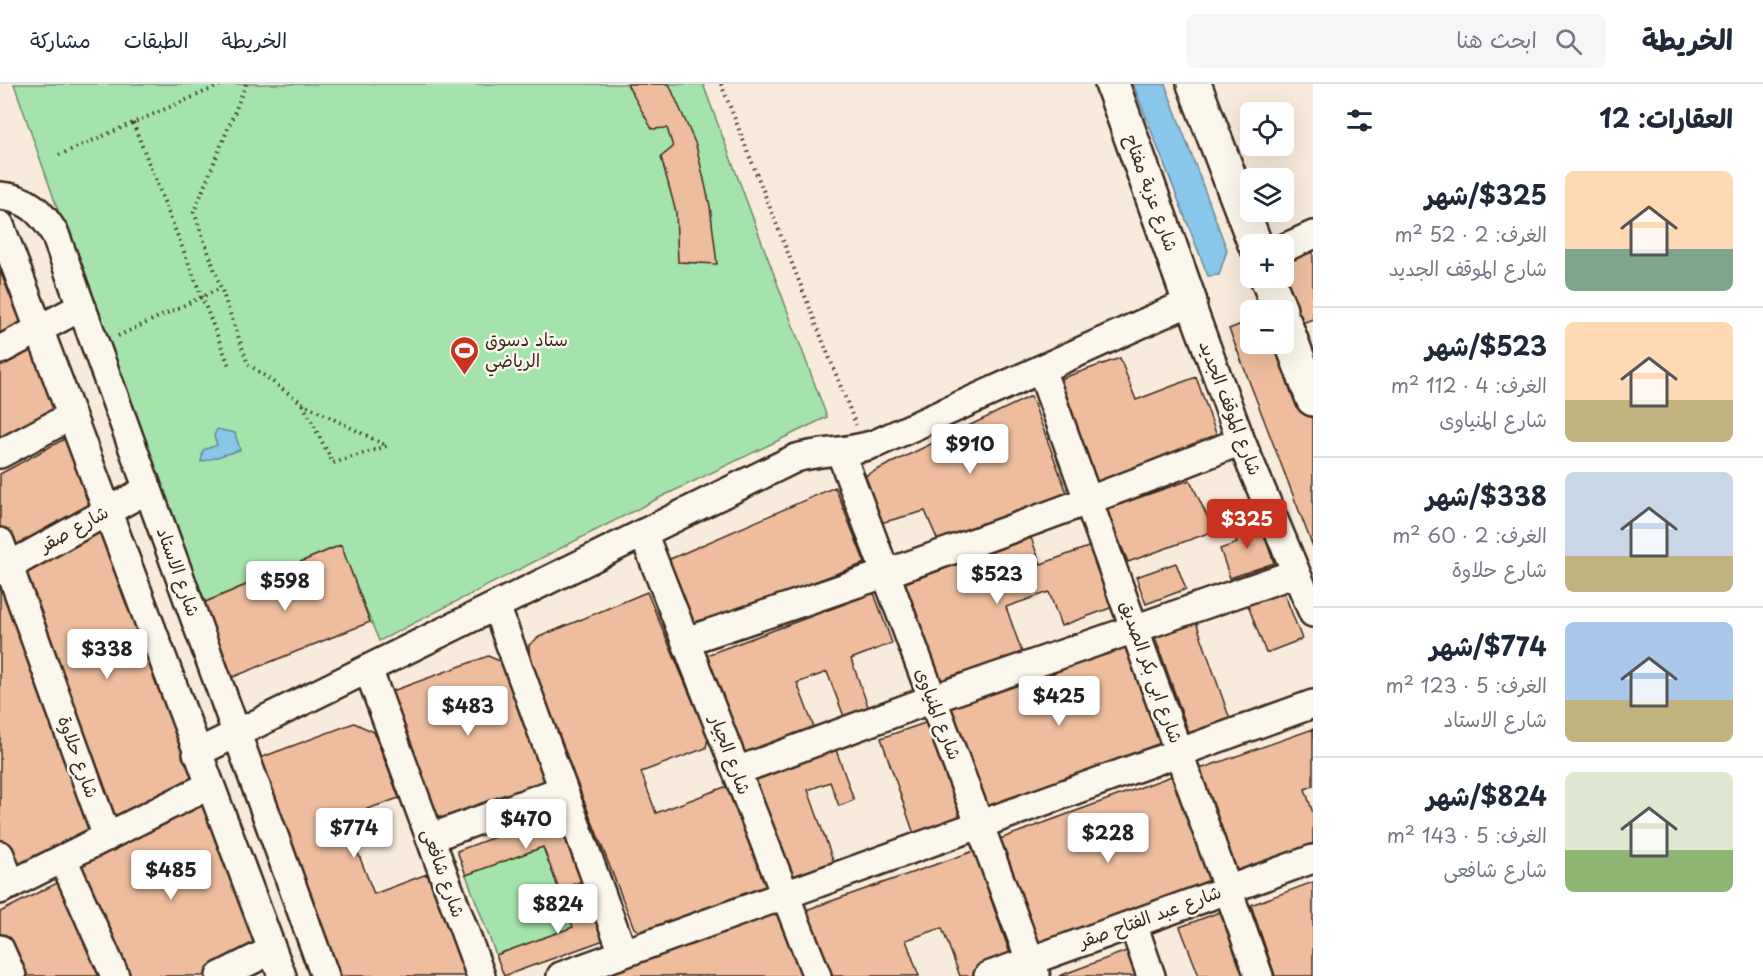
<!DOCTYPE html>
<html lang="ar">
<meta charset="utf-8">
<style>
body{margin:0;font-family:"Playpen Sans","Playpen Sans Arabic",sans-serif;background:#f6f6f7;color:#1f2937;direction:rtl;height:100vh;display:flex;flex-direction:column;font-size:22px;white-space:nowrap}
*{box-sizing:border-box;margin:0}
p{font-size:20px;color:#747a83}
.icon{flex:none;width:33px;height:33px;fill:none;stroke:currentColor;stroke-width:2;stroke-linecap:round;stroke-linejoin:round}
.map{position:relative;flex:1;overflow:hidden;direction:ltr}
.sheet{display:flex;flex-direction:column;background:#fff;width:450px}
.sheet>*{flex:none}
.controls{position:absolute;left:1240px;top:18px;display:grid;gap:12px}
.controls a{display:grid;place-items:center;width:54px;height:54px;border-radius:9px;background:#fff;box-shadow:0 6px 24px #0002;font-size:30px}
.price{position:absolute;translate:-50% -51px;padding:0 14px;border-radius:6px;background:#fff;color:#222;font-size:20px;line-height:39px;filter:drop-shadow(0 2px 3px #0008)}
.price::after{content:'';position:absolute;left:50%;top:36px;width:18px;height:14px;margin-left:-9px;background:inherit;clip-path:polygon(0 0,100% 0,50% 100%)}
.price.selected{background:#c8321e;color:#fff}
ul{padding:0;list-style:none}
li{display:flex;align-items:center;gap:18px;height:150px;padding:0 30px}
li+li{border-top:2px solid #e0e1e3}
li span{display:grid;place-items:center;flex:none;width:168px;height:120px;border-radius:9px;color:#555}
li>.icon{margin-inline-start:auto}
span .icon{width:72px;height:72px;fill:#fffc;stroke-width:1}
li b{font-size:26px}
h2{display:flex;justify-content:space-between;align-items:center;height:72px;padding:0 30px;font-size:26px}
header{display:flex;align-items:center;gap:36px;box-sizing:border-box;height:84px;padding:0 30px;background:#fff;border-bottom:2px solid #e0e1e3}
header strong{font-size:28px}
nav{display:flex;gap:33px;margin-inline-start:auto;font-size:21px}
.search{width:420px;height:54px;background:#f6f6f7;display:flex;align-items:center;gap:15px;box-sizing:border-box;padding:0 21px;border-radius:9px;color:#747a83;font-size:22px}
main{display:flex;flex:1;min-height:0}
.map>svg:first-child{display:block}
.green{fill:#a4e4ac;stroke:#708765;stroke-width:1.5}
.water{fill:#88c7e9;stroke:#698898;stroke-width:1.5}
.building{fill:#edbd9d;stroke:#3b2a1e;stroke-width:1.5}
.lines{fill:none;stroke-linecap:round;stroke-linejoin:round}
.minor-casing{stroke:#3b2a1e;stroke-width:32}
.tertiary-casing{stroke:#3b2a1e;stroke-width:38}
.path{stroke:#3b2a1e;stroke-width:4;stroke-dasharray:1.5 4.5;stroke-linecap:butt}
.minor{stroke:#fbf7ec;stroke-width:27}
.tertiary{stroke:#fbf7ec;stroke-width:33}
.labels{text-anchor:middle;stroke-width:5;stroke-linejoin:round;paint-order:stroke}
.street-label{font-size:18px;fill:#3b2a1e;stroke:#fbf7ec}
.poi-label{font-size:18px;fill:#3b2a1e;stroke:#fbf7ec;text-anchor:start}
</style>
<header>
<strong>الخريطة</strong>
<div class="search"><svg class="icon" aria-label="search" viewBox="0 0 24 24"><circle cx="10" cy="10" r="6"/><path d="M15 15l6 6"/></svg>ابحث هنا</div>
<nav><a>الخريطة</a><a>الطبقات</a><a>مشاركة</a></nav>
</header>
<main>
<section class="sheet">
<h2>العقارات: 12<svg class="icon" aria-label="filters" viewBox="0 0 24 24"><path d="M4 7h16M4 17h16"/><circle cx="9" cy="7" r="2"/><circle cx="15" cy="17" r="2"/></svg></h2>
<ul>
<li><span style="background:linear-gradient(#ffd9b3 65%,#7fa58c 0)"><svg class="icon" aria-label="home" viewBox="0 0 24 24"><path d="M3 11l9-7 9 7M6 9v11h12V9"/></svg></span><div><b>$325/شهر</b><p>الغرف: 2 · 52 m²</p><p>شارع الموقف الجديد</p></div></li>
<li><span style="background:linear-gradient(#ffd9b3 65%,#c2b280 0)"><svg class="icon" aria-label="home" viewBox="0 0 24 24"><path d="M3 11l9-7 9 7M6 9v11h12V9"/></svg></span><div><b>$523/شهر</b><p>الغرف: 4 · 112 m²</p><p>شارع المنياوى</p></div></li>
<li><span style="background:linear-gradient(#c9d6e8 70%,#c2b280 0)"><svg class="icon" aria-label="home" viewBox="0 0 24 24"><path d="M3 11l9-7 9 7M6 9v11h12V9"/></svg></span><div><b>$338/شهر</b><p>الغرف: 2 · 60 m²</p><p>شارع حلاوة</p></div></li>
<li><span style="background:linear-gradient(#a9c7e8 65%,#c2b280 0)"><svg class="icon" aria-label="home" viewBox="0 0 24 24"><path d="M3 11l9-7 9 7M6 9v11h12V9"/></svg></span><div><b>$774/شهر</b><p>الغرف: 5 · 123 m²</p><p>شارع الاستاد</p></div></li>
<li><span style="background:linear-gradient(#dfe7d0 65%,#8fb573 0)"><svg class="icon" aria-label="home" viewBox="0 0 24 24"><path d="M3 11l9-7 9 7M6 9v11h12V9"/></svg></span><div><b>$824/شهر</b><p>الغرف: 5 · 143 m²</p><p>شارع شافعى</p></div></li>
</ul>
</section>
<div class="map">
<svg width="1313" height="892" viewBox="0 0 1313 892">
<rect width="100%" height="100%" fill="#f8ebdc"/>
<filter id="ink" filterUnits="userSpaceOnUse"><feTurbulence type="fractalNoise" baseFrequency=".0167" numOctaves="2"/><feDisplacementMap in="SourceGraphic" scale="12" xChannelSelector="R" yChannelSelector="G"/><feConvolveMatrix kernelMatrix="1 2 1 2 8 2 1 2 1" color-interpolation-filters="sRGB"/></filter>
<g filter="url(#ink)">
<path class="green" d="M14,0H703L827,333L661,413L379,557L340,461L196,522Z
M543,763L573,843L496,871L466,791Z"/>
<path class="water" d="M1133,0H1165L1227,166L1219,191L1208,192Z
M217,345L235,349L240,366L201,378L203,366L217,361L214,352Z"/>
<path class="building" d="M627,0H669L696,61L710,122L717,180L678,178L676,128L661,73L673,63L667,44L652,45Z
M1313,162V235L1294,242L1284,194V173Z
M0,187L25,249L0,261Z
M1251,236V260H1284L1313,335V463L1229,245Z
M33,256L61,335L0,367V275Z
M1120,274L1136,316L1196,293L1218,355L1096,401L1057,296Z
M1031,312L1067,409L938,457L925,427L873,441L856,396Z
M68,353L97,425L12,476L0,446V390Z
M1190,396L1214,447L1128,478L1106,425Z
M835,403L865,479L693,543L668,476Z
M1258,434L1274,479L1230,494L1220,465L1237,459L1231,443Z
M101,445L196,704L111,746L18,489Z
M1031,454L1041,480L1091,462L1113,523L1061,542L1049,508L1006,523L1024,574L940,604L902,500Z
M341,461L370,538L233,593L196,522Z
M1176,479L1186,505L1146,520L1136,493Z
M2,501L98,753L14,795L0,757V502Z
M1283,506L1302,555L1266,569L1247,519Z
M647,508L708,654L706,664L641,688L656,729L730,701L770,808L648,853L634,844L529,577V561L539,553Z
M874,509L892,559L851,575L869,625L845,635L827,588L797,599L815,646L742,673L704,572Z
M1196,538L1232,641L1191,655L1155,553Z
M1129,555L1170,664L989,732L948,622Z
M488,572L502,578L546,685L545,698L445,735L432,729L387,609Z
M928,638L963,740L916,756L881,654Z
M354,639L374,648L399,714L344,733L374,810L427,790L466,892H339L257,675Z
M1313,645V702L1305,705L1313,729V773L1241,799L1200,685Z
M836,666L854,716L839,722L830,698L808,706L835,782L792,798L755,695Z
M1177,690L1219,805L1040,871L997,756Z
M207,719L258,866L206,892H127L78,783Z
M557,730L582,797L559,806L543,763L466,791L457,767Z
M974,767L1013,878L973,892H960L942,844L906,856L919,892H826L803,827Z
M61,797L105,892H17L0,855V828Z
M582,797L604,856L504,892L496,871L573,843L559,806Z
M1313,798V892H1275L1251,821Z
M1225,826L1250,892H1199L1180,843Z
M783,827L807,892H604Z
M1129,866L1138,892H1059Z"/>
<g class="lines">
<defs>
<path id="minor" d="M0,112C27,114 41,127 55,150L325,892
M0,141L282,892
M1284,164L1313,151
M0,266L81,223
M1041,285L1259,892
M840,367L1036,892
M0,370L71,332
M643,449L817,892
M0,458L107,753
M0,487L148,405
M496,522L623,869
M686,557C873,495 1058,431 1241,357
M368,585L481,892
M197,669L796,374C823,366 851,369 877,359L1190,218L1241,357L1313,529
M737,687L932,615L1296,489
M430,754L562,706
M0,771L11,801
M63,775L115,892
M0,806L210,701
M1133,840L1151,892
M0,865L12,892
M220,892L272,866
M561,892L1313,620
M988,892L1313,775"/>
<path id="tertiary" d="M1112,0L1190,218
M1194,0L1255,160
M1267,194L1280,226
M1284,238L1313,315"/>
</defs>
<use href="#minor" class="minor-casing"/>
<use href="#tertiary" class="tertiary-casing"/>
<path class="path" d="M246,0L194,128L248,280L302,319L387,362L333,379L302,319
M721,0L856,341
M133,39L230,284
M59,71L223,0
M118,252L221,204"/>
<use href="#minor" class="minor"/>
<use href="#tertiary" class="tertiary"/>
</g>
</g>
<defs>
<symbol id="stadium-pin" viewBox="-11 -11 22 30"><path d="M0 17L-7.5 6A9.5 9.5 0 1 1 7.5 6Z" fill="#c8321e" stroke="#fbf7ec"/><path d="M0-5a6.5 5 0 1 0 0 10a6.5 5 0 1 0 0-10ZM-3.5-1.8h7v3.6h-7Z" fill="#fff"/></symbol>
</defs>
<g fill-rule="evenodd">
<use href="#stadium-pin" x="448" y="250" width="33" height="45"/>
</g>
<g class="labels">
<g class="street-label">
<text transform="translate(1151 109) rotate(70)" y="6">شارع عزبة مفتاح</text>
<text transform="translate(1230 324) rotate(69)" y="6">شارع الموقف الجديد</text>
<text transform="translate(74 445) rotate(-29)" y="6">شارع صقر</text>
<text transform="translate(178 488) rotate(70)" y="6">شارع الاستاد</text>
<text transform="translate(1151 588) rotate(70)" y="6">شارع ابى بكر الصديق</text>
<text transform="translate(938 630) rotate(69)" y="6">شارع المنياوى</text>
<text transform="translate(730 671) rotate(69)" y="6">شارع الجيار</text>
<text transform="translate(78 673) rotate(70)" y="6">شارع حلاوة</text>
<text transform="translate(443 789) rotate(70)" y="6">شارع شافعى</text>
<text transform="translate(1150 833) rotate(-20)" y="6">شارع عبد الفتاح صقر</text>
</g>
<g class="poi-label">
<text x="485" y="262">ستاد دسوق<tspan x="485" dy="21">الرياضي</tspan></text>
</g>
</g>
</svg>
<div class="controls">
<a><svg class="icon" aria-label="locate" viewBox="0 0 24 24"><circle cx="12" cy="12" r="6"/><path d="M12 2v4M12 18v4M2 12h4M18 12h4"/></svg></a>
<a><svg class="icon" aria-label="layers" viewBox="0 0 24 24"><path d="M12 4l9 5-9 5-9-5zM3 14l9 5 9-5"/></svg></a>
<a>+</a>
<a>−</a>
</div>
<b class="price" style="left:970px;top:391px">$910</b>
<b class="price selected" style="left:1247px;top:466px">$325</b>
<b class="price" style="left:997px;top:521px">$523</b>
<b class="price" style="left:285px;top:528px">$598</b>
<b class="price" style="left:107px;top:596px">$338</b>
<b class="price" style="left:1059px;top:643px">$425</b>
<b class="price" style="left:468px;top:653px">$483</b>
<b class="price" style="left:526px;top:766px">$470</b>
<b class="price" style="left:354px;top:775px">$774</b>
<b class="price" style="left:1108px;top:780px">$228</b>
<b class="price" style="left:171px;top:817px">$485</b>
<b class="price" style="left:558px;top:851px">$824</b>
</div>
</main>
